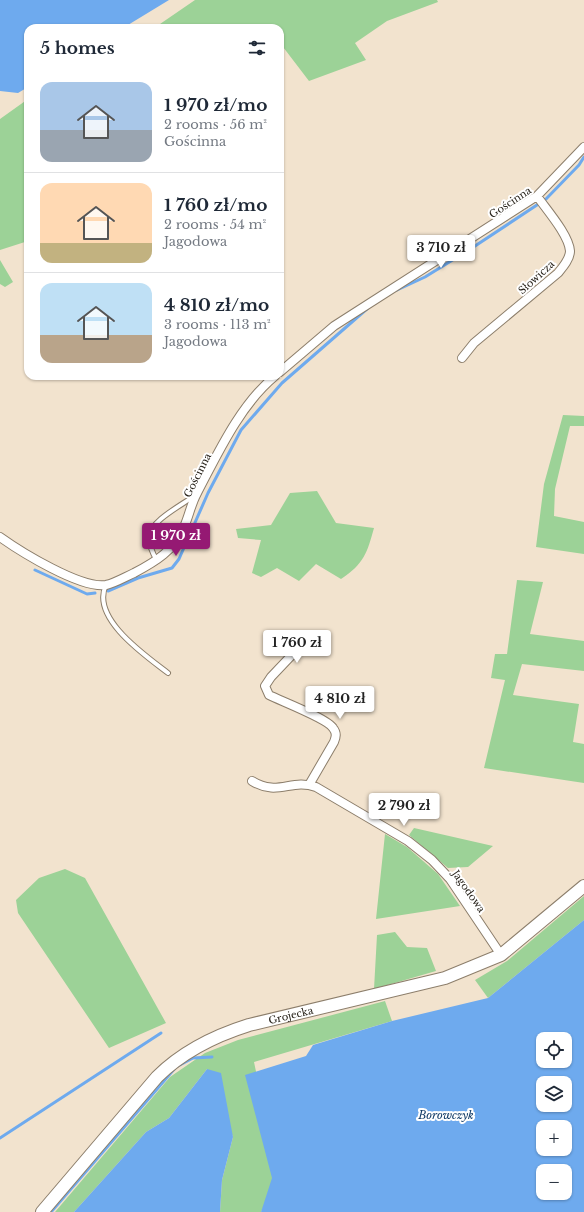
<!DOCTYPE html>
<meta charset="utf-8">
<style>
body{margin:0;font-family:"Libre Baskerville",serif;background:#f2f2f3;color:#1f2937;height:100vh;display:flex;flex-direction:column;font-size:15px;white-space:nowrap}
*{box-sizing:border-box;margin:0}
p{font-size:13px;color:#747a83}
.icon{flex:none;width:22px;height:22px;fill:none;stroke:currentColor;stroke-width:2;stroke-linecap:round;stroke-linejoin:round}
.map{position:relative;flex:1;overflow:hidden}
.details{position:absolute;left:24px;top:24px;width:260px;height:356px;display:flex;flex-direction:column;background:#fff;border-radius:12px;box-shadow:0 1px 3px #0004}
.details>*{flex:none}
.fabs{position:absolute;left:536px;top:1032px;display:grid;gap:8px}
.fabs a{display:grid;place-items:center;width:36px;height:36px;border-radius:8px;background:#fff;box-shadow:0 1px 3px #0004;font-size:20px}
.price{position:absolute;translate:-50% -34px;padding:0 9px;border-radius:4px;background:#fff;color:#222;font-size:13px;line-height:26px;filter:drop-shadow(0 1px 2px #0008)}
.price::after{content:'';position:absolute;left:50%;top:24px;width:12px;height:9px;margin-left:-6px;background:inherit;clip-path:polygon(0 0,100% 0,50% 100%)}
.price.current{background:#951973;color:#fff}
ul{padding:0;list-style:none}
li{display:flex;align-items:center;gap:12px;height:100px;padding:0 16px}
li+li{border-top:1px solid #e0e1e3}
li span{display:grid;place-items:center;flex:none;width:112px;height:80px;border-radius:12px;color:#555}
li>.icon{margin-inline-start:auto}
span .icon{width:48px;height:48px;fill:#fffc;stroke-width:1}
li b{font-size:17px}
h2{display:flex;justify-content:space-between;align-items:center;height:48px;padding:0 16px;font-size:17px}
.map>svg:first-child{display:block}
.green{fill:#9cd297}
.water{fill:#6eaaee;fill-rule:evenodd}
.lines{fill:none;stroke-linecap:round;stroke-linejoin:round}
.stream{stroke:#6eaaee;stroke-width:3}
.lane-casing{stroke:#8c7e6b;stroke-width:6}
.street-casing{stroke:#8c7e6b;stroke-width:10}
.secondary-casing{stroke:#8c7e6b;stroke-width:14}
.lane{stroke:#fff;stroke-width:4}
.street{stroke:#fff;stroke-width:8}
.secondary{stroke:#fff;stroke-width:12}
.labels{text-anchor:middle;stroke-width:4;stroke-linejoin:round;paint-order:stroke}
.street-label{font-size:10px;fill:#27221a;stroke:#fff}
.water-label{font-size:11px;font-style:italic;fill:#113b67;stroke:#fff}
</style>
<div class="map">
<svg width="584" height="1212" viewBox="0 0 584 1212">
<rect width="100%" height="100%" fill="#f2e3ce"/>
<path class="green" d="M195,0H437L438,2L387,21L355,43L366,60L309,81L280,43V28H164L160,24Z
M28,99V241L0,250V119Z
M0,260L13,282L5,287L0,284Z
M563,415L584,416V426H570L555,489L554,516L584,522V554L536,547L544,484Z
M317,491L336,523L374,528C367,553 364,564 341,579L316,564L299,581L277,568L261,577L252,573L261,540L238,538L236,529L271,525L290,493Z
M517,580L543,582L530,634L584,641V671L522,664L513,695L579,704L573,742L584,744V783L484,768L505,680L491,678L495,654H507Z
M414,828L493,846L468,867L448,868L409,835Z
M385,834L407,847L438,874L460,906L376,919Z
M65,869L85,878L166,1023L109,1048L18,913L16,900L39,878Z
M584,896V920L488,998L475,980L507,961Z
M395,932L407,947L427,948L436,971L374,989L377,935Z
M385,1001L392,1021L254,1062L278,1177L261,1212H220L222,1180L233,1137L207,1069L169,1118L146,1132L74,1212H55L170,1077L205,1053L238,1040Z"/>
<path class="water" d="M0,0H169L123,28H28V87L18,93L0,91Z
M584,920V1212H261L272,1178L245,1075L306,1056L313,1045L392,1021L488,998ZM543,1039H565V1061H543ZM543,1083H565V1105H543ZM543,1127H565V1149H543ZM543,1171H565V1193H543Z
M207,1069L221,1073L233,1137L222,1180L220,1212H74L146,1132L169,1118Z"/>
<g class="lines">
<path class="stream" d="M397,290L425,277L472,248L546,199L579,165L584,157
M35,570L87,594L95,593
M108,591L138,578L172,568L179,559L208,493L241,430L282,383L368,308
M0,1138L161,1033
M51,1212L176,1067L193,1058L212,1057"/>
<defs>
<path id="lane" d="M157,561C153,554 149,545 149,537C150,521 182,505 194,496
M106,585C90,618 146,656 168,673"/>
<path id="street" d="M462,358L474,343L558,273C563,267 570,259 570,251C569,235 546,209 537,196
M280,372L334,326L537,196L584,147
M0,537C21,552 81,589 106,585C115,583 125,577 134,573C155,562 175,550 184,527C189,516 191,504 197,493C218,453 240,405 275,376
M308,638L271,677L265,686L269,695C281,701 328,719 333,728C337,733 336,737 334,742L309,785
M252,781C278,797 291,778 316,787L408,841L432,860L450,879L501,955"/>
<g id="secondary">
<path id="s1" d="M42,1212L157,1077C183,1051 214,1036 249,1025L445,978L501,955L584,886"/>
</g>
</defs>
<use href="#lane" class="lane-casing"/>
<use href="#street" class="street-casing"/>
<use href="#secondary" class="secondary-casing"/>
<use href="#lane" class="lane"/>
<use href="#street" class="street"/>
<use href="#secondary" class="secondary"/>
</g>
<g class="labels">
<g class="street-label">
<text transform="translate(510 202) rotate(-33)" y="4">Gościnna</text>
<text transform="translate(536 277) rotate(-42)" y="4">Słowicza</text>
<text transform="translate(197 475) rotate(-63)" y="4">Gościnna</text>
<text transform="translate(469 891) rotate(55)" y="4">Jagodowa</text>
<text dy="4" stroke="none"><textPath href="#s1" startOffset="327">Grojecka</textPath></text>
</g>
<g class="water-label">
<text x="446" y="1119">Borowczyk</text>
</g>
</g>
</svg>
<div class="fabs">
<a><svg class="icon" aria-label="locate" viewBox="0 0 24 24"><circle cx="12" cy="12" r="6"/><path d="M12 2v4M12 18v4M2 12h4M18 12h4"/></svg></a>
<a><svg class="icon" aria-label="layers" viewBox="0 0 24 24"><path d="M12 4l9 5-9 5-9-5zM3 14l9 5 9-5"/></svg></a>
<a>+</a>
<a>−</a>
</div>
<b class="price" style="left:441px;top:269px">3 710 zł</b>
<b class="price current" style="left:176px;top:557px">1 970 zł</b>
<b class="price" style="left:297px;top:664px">1 760 zł</b>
<b class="price" style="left:340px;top:720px">4 810 zł</b>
<b class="price" style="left:404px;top:827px">2 790 zł</b>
<section class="details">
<h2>5 homes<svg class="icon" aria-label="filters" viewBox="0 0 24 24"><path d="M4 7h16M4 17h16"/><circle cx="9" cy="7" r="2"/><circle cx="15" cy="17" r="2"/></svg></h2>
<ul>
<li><span style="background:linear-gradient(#a9c7e8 60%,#9aa5b1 0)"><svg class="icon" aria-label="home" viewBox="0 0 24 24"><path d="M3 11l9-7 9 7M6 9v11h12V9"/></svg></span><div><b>1 970 zł/mo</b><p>2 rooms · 56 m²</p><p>Gościnna</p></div></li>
<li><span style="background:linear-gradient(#ffd9b3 75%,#c2b280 0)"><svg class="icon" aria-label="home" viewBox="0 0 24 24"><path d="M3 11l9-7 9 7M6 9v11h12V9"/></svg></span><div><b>1 760 zł/mo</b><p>2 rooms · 54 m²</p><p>Jagodowa</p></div></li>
<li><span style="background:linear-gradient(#bfe0f5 65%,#b9a48a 0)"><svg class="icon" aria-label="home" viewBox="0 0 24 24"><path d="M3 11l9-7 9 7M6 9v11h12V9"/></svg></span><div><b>4 810 zł/mo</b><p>3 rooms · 113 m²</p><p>Jagodowa</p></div></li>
</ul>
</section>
</div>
